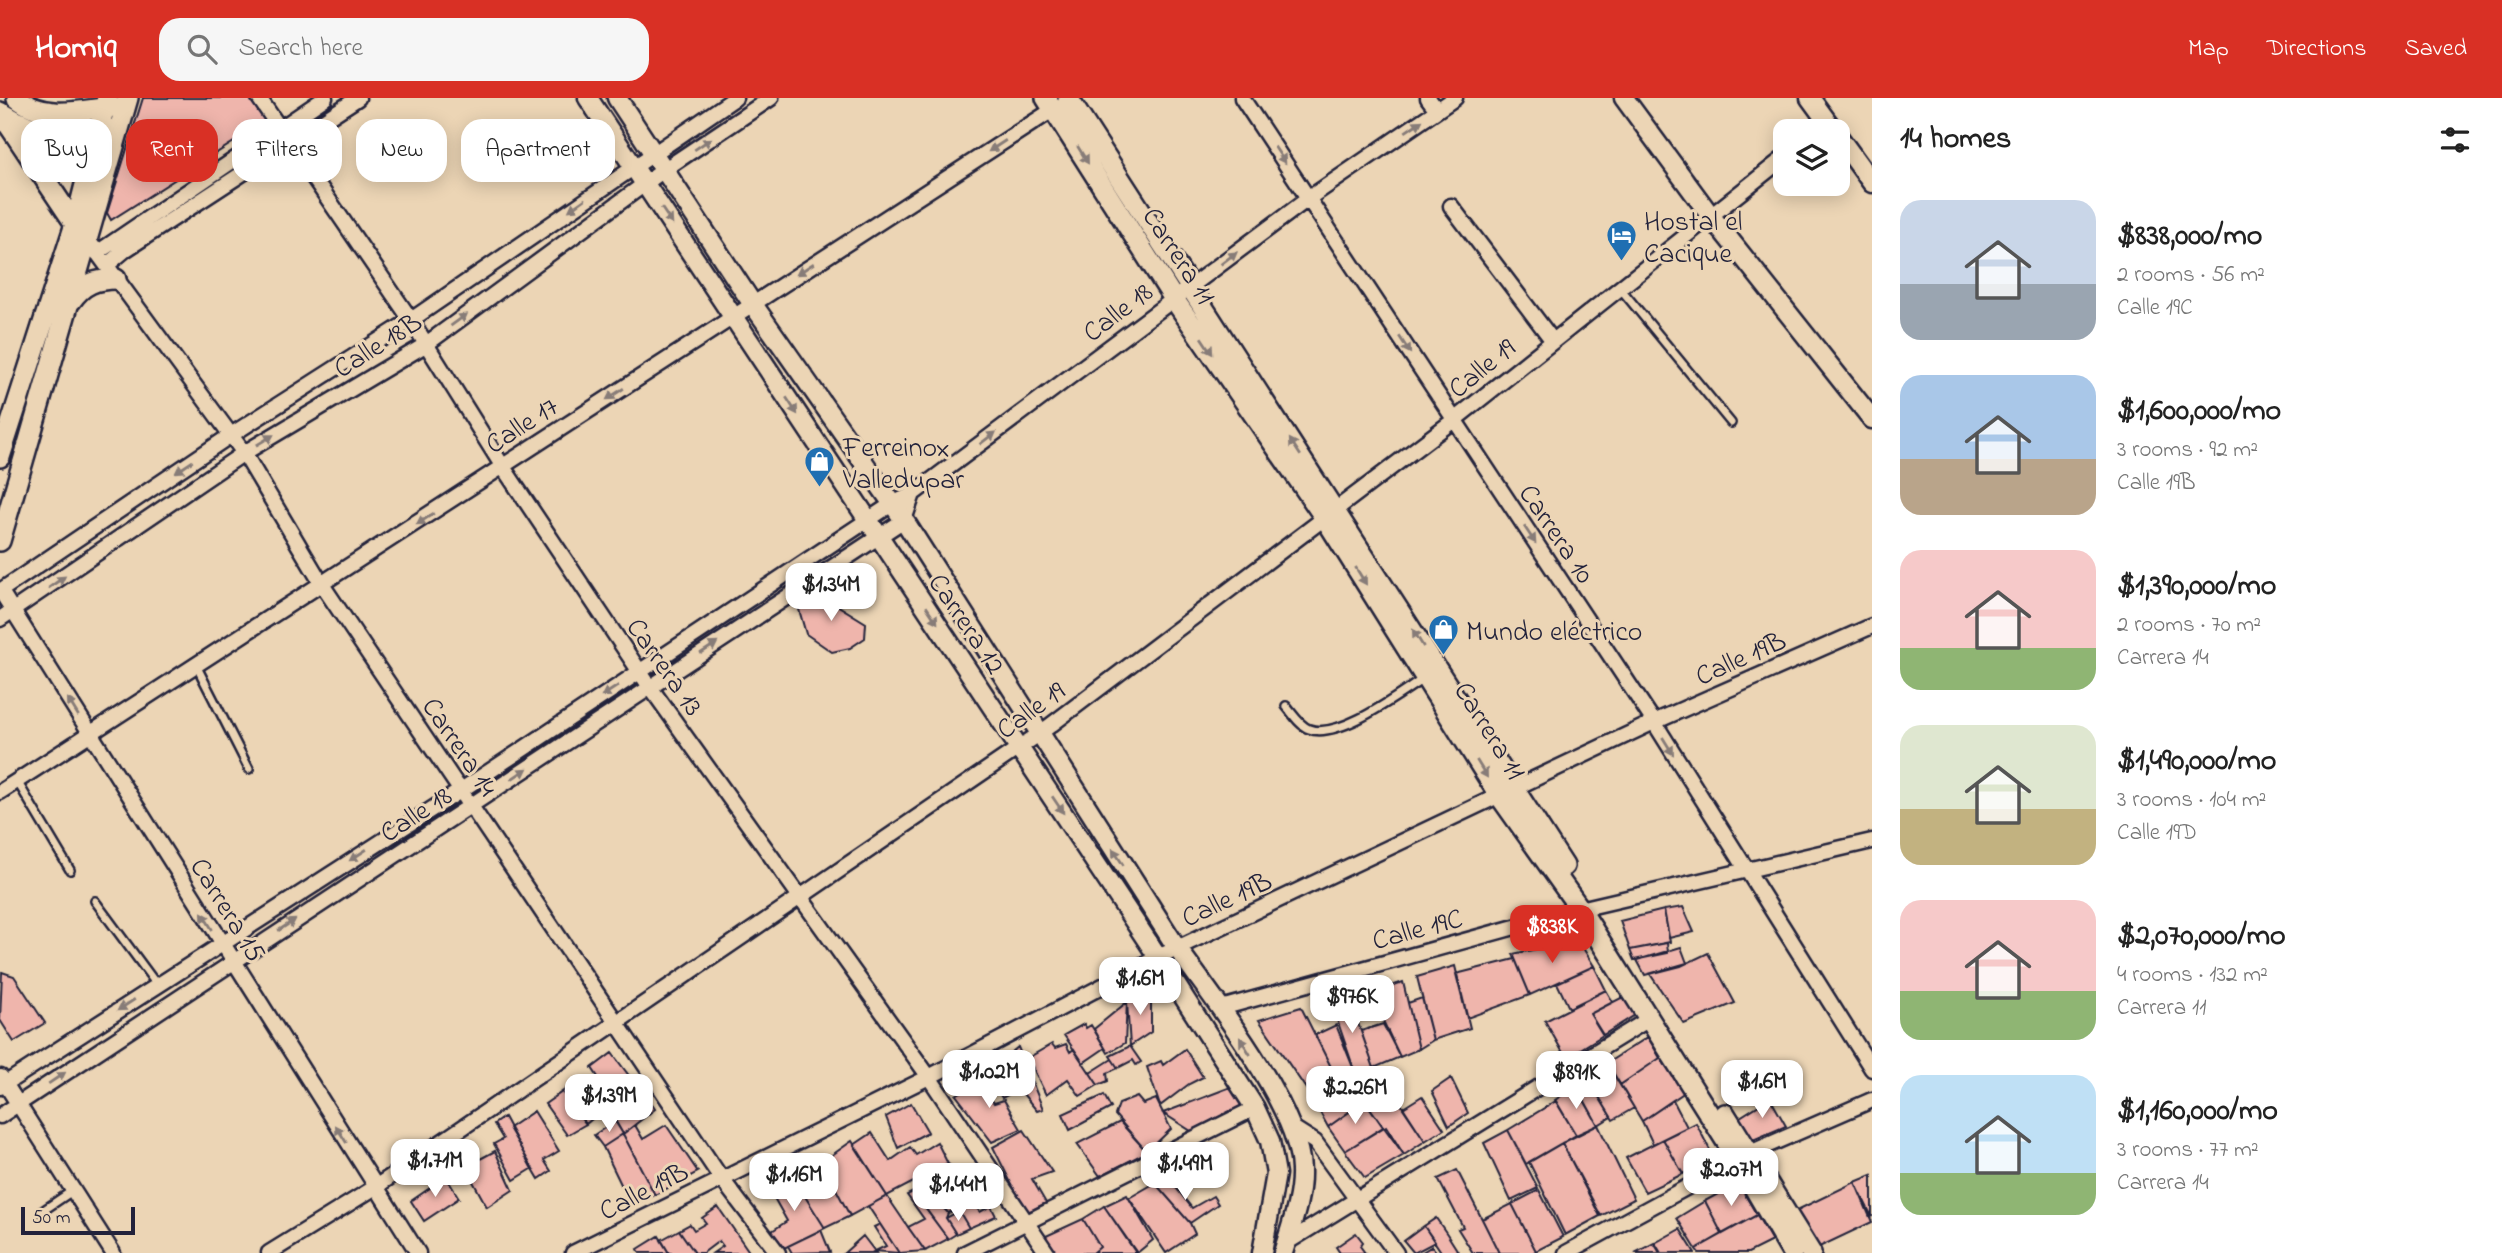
<!DOCTYPE html>
<meta charset="utf-8">
<style>
body{margin:0;font-family:"Indie Flower",sans-serif;background:#f6f6f6;color:#222;height:100vh;display:flex;flex-direction:column;font-size:26px;white-space:nowrap}
*{box-sizing:border-box;margin:0}
p{font-size:23px;color:#767676}
.icon{flex:none;width:38px;height:38px;fill:none;stroke:currentColor;stroke-width:2;stroke-linecap:round;stroke-linejoin:round}
.map{position:relative;flex:1;overflow:hidden}
.drawer{display:flex;flex-direction:column;background:#fff;width:630px}
.drawer>*{flex:none}
.banner{position:absolute;left:21px;top:21px;width:665px;height:63px;display:flex;gap:14px}
.fabs{position:absolute;left:1773px;top:21px;display:grid;gap:14px}
.fabs a{display:grid;place-items:center;width:77px;height:77px;border-radius:14px;background:#fff;box-shadow:0 4px 18px #0003;font-size:35px}
.scale{position:absolute;left:21px;bottom:18px;width:114px;box-sizing:border-box;padding-left:7px;border:4px solid #22223b;border-top:0;font-size:19px;line-height:24px;white-space:nowrap;color:#22223b;-webkit-text-stroke:5px #ecd5b5;paint-order:stroke}
.price{position:absolute;translate:-50% -60px;padding:0 16px;border-radius:14px;background:#fff;color:#222;font-size:23px;line-height:46px;filter:drop-shadow(0 2px 4px #0008)}
.price::after{content:'';position:absolute;left:50%;top:42px;width:21px;height:16px;margin-left:-10px;background:inherit;clip-path:polygon(0 0,100% 0,50% 100%)}
.price.on{background:#d93025;color:#fff}
ul{padding:0;list-style:none}
li{display:flex;align-items:center;gap:21px;height:175px;padding:0 28px}
li span{display:grid;place-items:center;flex:none;width:196px;height:140px;border-radius:21px;color:#555}
li>.icon{margin-inline-start:auto}
span .icon{width:84px;height:84px;fill:#fffc;stroke-width:1}
li b{font-size:30px}
h2{display:flex;justify-content:space-between;align-items:center;height:84px;padding:0 28px;font-size:30px}
.tag{padding:0 24px;border-radius:21px;background:#fff;box-shadow:0 4px 18px #0003;font-size:24px;line-height:63px}
.tag.on{background:#d93025;color:#fff}
header{display:flex;align-items:center;gap:42px;box-sizing:border-box;height:98px;padding:0 35px;background:#d93025;color:#fff}
header strong{font-size:33px}
nav{display:flex;gap:38px;margin-inline-start:auto;font-size:24px}
.search{width:490px;height:63px;background:#f6f6f6;display:flex;align-items:center;gap:18px;box-sizing:border-box;padding:0 24px;border-radius:21px;color:#767676;font-size:26px}
main{display:flex;flex:1;min-height:0}
.map>svg:first-child{display:block}
.building{fill:#efb5ac;stroke:#22223b;stroke-width:2}
.lines{fill:none;stroke-linecap:round;stroke-linejoin:round}
.service-casing{stroke:#22223b;stroke-width:12}
.minor-casing{stroke:#22223b;stroke-width:19}
.tertiary-casing{stroke:#22223b;stroke-width:23}
.secondary-casing{stroke:#22223b;stroke-width:24}
.service{stroke:#ecd5b5;stroke-width:7}
.minor{stroke:#ecd5b5;stroke-width:14}
.tertiary{stroke:#ecd5b5;stroke-width:18}
.secondary{stroke:#ecd5b5;stroke-width:19}
.oneway{fill:#877c78}
.labels{text-anchor:middle;stroke-width:6;stroke-linejoin:round;paint-order:stroke}
.poi-label{font-size:28px;fill:#22223b;stroke:#ecd5b5;text-anchor:start}
.street-label{font-size:28px;fill:#22223b;stroke:#ecd5b5}
</style>
<header>
<strong>Homiq</strong>
<div class="search"><svg class="icon" aria-label="search" viewBox="0 0 24 24"><circle cx="10" cy="10" r="6"/><path d="M15 15l6 6"/></svg>Search here</div>
<nav><a>Map</a><a>Directions</a><a>Saved</a></nav>
</header>
<main>
<div class="map">
<svg width="1872" height="1155" viewBox="0 0 1872 1155">
<rect width="100%" height="100%" fill="#ecd5b5"/>
<filter id="ink" filterUnits="userSpaceOnUse"><feTurbulence type="fractalNoise" baseFrequency=".0143" numOctaves="2"/><feDisplacementMap in="SourceGraphic" scale="14" xChannelSelector="R" yChannelSelector="G"/><feConvolveMatrix kernelMatrix="1 2 1 2 8 2 1 2 1" color-interpolation-filters="sRGB"/></filter>
<g filter="url(#ink)">
<path class="building" d="M143,0H255L267,23L111,122L107,115Z
M824,492L831,495L837,507L866,525L865,540L850,550L832,554L806,536L798,508Z
M1683,809L1694,834L1669,840L1664,812Z
M1664,812L1670,844L1630,852L1620,823Z
M1578,842L1594,868L1530,897L1513,856Z
M1667,845L1668,855L1634,862L1630,852Z
M1681,849L1687,865L1645,877L1637,862Z
M1708,855L1735,905L1684,926L1650,876L1681,868Z
M1515,861L1530,897L1467,920L1456,876Z
M1455,868L1470,930L1433,942L1417,879Z
M1594,868L1606,892L1569,910L1557,885Z
M2,874L14,878L45,925L14,944L0,922Z
M1403,884L1419,951L1400,959L1370,895Z
M1151,892V934L1130,948L1127,904Z
M1606,892L1613,904L1590,916L1603,937L1566,960L1545,923Z
M1348,897L1374,970L1356,977L1330,901Z
M1623,899L1635,917L1603,937L1590,916Z
M1422,900L1433,942L1419,951L1408,905Z
M1127,904L1125,945L1108,955L1094,931Z
M1301,909L1339,985L1311,998L1259,922Z
M1084,926L1086,930L1091,927L1105,950L1083,965L1064,937Z
M1383,926L1400,959L1374,970L1361,933Z
M1336,927L1356,977L1339,985L1315,937Z
M1648,939L1660,960L1620,987L1607,965Z
M1052,946L1055,950L1066,946L1070,954L1074,951L1098,987L1080,998L1068,981L1046,997L1028,960Z
M1130,948L1141,964L1136,967L1133,962L1118,970L1110,958Z
M1018,949L1043,1011L1037,1013L1019,991L1002,1000L987,975Z
M1185,951L1203,979L1189,986L1160,1008L1147,969L1161,963L1163,967Z
M612,955L630,979L608,994L592,970Z
M1660,960L1685,994L1642,1023L1620,987Z
M1112,961L1118,970L1107,975L1108,983L1098,987L1090,975Z
M1608,966L1634,1010L1613,1022L1587,979Z
M1376,971L1388,986L1328,1029L1311,998Z
M630,979L639,996L619,1012L608,994Z
M985,979L998,993L989,998L994,1005L1004,1002L1021,1031L992,1044L956,997Z
M1587,979L1611,1019L1598,1027L1576,987Z
M1451,980L1468,1015L1449,1028L1432,993Z
M576,984L598,1016L586,1026L562,994Z
M1388,986L1425,1043L1404,1057L1365,1003Z
M1236,987L1245,1006L1191,1033L1163,1015Z
M1576,988L1598,1027L1576,1037L1555,1002Z
M643,993L655,1011L623,1036L612,1017Z
M562,994L586,1026L567,1037L545,1006Z
M1104,997L1111,1010L1070,1032L1063,1016Z
M1422,998L1444,1031L1425,1043L1403,1010Z
M1137,999L1143,1006L1156,1001L1171,1031L1147,1054L1115,1017L1119,1006Z
M1770,1000L1786,1028L1753,1042L1737,1021Z
M1673,1002L1687,1029L1653,1046L1642,1023Z
M1365,1003L1383,1029L1345,1053L1328,1029Z
M1556,1003L1576,1037L1526,1066L1508,1032Z
M911,1005L928,1034L898,1050L886,1019Z
M534,1013L559,1053L544,1062L551,1073L539,1081L509,1030Z
M504,1019L532,1071L514,1082L494,1046L503,1041L494,1026Z
M615,1023L623,1036L603,1049L594,1037Z
M1120,1024L1147,1054L1100,1078L1077,1046Z
M1696,1025L1714,1060L1683,1076L1663,1041Z
M635,1027L643,1041L666,1027L698,1074L655,1097L623,1036Z
M1598,1027L1634,1101L1601,1118L1562,1045Z
M1386,1028L1404,1057L1365,1080L1345,1053Z
M1024,1032L1052,1074L1032,1081L1046,1105L1026,1115L993,1049Z
M1508,1032L1538,1090L1511,1103L1484,1045Z
M872,1035L890,1063L910,1049L916,1057L937,1044L948,1066L887,1098L854,1047Z
M623,1036L655,1097L631,1107L603,1049Z
M1663,1041L1683,1076L1645,1094L1626,1060Z
M852,1043L887,1098L850,1118L822,1064Z
M1562,1045L1600,1118L1565,1137L1529,1064Z
M495,1053L513,1092L487,1109L465,1069Z
M822,1064L850,1118L825,1130L794,1081Z
M948,1066L960,1075L936,1089L927,1077Z
M1457,1072L1482,1121L1499,1155H1473L1458,1131L1463,1129L1438,1081Z
M790,1075L825,1130L784,1150L772,1133L787,1123L769,1091Z
M960,1075L962,1080L949,1089L952,1094L944,1098L936,1089Z
M1872,1077V1119L1855,1084Z
M446,1079L459,1100L424,1123L411,1103Z
M1169,1081L1192,1110L1213,1098L1218,1106L1190,1125L1155,1085Z
M1855,1084L1872,1124L1815,1151L1791,1115Z
M1155,1085L1190,1125L1195,1136L1166,1155L1129,1100Z
M1738,1085L1757,1117L1722,1136L1705,1103Z
M965,1088L972,1098L957,1105L952,1101L949,1104L953,1113L948,1115L937,1103Z
M930,1092L948,1115L946,1120L956,1136L948,1141L918,1100Z
M1539,1092L1563,1139L1536,1153L1512,1106Z
M913,1094L948,1141L925,1153L908,1129L924,1121L907,1097Z
M1127,1097L1153,1142L1137,1155L1104,1108Z
M887,1098L908,1129L925,1153L899,1155L868,1108Z
M971,1103L980,1114L991,1108L996,1118L969,1130L959,1113Z
M1705,1103L1722,1136L1696,1151L1677,1120Z
M1512,1106L1536,1153L1533,1155H1499L1482,1121Z
M1104,1108L1136,1155H1093L1100,1149L1083,1121Z
M718,1109L750,1155H713L723,1148L719,1143L703,1155H695L679,1132L690,1126L694,1132L706,1125L702,1120Z
M959,1113L969,1130L956,1136L946,1120Z
M1757,1117L1772,1143L1748,1155H1699L1696,1151Z
M1436,1120L1447,1136L1459,1155H1442L1424,1128Z
M1083,1121L1100,1149L1093,1155H1054L1044,1139Z
M880,1126L899,1155L875,1153L886,1148L874,1129Z
M1424,1128L1435,1144L1414,1155L1404,1143Z
M1680,1131L1695,1155H1661L1655,1145Z
M679,1132L695,1155H669L661,1142Z
M821,1132L830,1154L792,1155L788,1148Z
M1356,1135L1363,1144L1360,1148L1365,1155H1340L1336,1149Z
M659,1138L669,1155H640L638,1151Z
M863,1138L876,1155H844Z
M1654,1145L1660,1155H1635Z
M1432,1148L1437,1155H1421Z"/>
<g class="lines">
<defs>
<path id="service" d="M1620,190L1731,325
M197,569L249,671
M1286,608C1293,616 1300,628 1309,631C1339,642 1398,597 1423,581
M17,683L70,772
M95,803L157,887
M41,1114L72,1093"/>
<path id="minor" d="M259,0L411,222L503,369L650,589L929,979L1047,1155
M1242,0L1654,624L1872,971
M1428,0L1437,12
M1451,108L1553,243
M88,142L244,355L323,488L721,1080L778,1155
M97,155L325,0
M107,167L125,152L358,0
M0,492L418,1155
M0,493L231,337L411,222L735,0
M0,521L244,355L425,247L665,71L771,0
M0,694L1054,11
M1221,910L1580,811L1872,743
M1,979L113,1155
M0,989L460,693L892,406L913,396L1309,100L1455,0
M0,1018L904,422L913,396
M1293,1030L1315,1044L1396,1155
M1286,1145L1649,921
M269,1155L374,1090L1039,636L1454,322L1785,59
M573,1155L929,979L1158,859L1654,624L1872,528
M965,1155L1255,1010
M1566,1155L1750,1055L1872,1002"/>
<path id="tertiary" d="M588,0L1158,859L1255,1010L1270,1043L1276,1076L1262,1155
M617,0L752,205L904,422L1177,850C1214,901 1300,1011 1301,1072C1302,1100 1291,1128 1283,1155
M1624,0L1710,117L1872,321
M1810,0L1834,33
M1838,38L1872,85"/>
<path id="secondary" d="M17,0C45,23 80,12 113,9
M1046,0L1174,201L1325,420L1499,697L1580,811L1738,1062L1792,1155
M1068,0L1564,768
M0,14L75,126
M4,16C38,38 70,38 109,31
M71,203C83,186 96,181 116,181
M0,359L75,126L107,0
M0,443L128,0
M1725,1016L1811,1155"/>
</defs>
<use href="#service" class="service-casing"/>
<use href="#minor" class="minor-casing"/>
<use href="#tertiary" class="tertiary-casing"/>
<use href="#secondary" class="secondary-casing"/>
<use href="#service" class="service"/>
<use href="#minor" class="minor"/>
<use href="#tertiary" class="tertiary"/>
<use href="#secondary" class="secondary"/>
</g>
<defs><path id="oneway-solid" d="M-6-.8H1V-3.2L6.5 0L1 3.2V.8H-6Z" transform="scale(1.75)"/></defs>
<g class="oneway">
<use href="#oneway-solid" transform="translate(1414 28) rotate(-34)"/>
<use href="#oneway-solid" transform="translate(703 46) rotate(-34)"/>
<use href="#oneway-solid" transform="translate(997 48) rotate(147)"/>
<use href="#oneway-solid" transform="translate(1083 57) rotate(58)"/>
<use href="#oneway-solid" transform="translate(1280 57) rotate(56)"/>
<use href="#oneway-solid" transform="translate(577 107) rotate(145)"/>
<use href="#oneway-solid" transform="translate(667 118) rotate(56)"/>
<use href="#oneway-solid" transform="translate(1229 160) rotate(-37)"/>
<use href="#oneway-solid" transform="translate(805 171) rotate(147)"/>
<use href="#oneway-solid" transform="translate(459 222) rotate(-36)"/>
<use href="#oneway-solid" transform="translate(1405 247) rotate(57)"/>
<use href="#oneway-solid" transform="translate(1207 248) rotate(56)"/>
<use href="#oneway-solid" transform="translate(615 296) rotate(147)"/>
<use href="#oneway-solid" transform="translate(792 308) rotate(57)"/>
<use href="#oneway-solid" transform="translate(988 340) rotate(-37)"/>
<use href="#oneway-solid" transform="translate(265 342) rotate(-31)"/>
<use href="#oneway-solid" transform="translate(1295 349) rotate(-123)"/>
<use href="#oneway-solid" transform="translate(184 369) rotate(146)"/>
<use href="#oneway-solid" transform="translate(425 421) rotate(147)"/>
<use href="#oneway-solid" transform="translate(1530 437) rotate(56)"/>
<use href="#oneway-solid" transform="translate(1361 478) rotate(58)"/>
<use href="#oneway-solid" transform="translate(57 484) rotate(-35)"/>
<use href="#oneway-solid" transform="translate(932 517) rotate(56)"/>
<use href="#oneway-solid" transform="translate(1418 540) rotate(-122)"/>
<use href="#oneway-solid" transform="translate(709 550) rotate(-33)"/>
<use href="#oneway-solid" transform="translate(610 593) rotate(147)"/>
<use href="#oneway-solid" transform="translate(73 609) rotate(-122)"/>
<use href="#oneway-solid" transform="translate(1668 648) rotate(58)"/>
<use href="#oneway-solid" transform="translate(1482 671) rotate(58)"/>
<use href="#oneway-solid" transform="translate(519 676) rotate(-34)"/>
<use href="#oneway-solid" transform="translate(1058 707) rotate(56)"/>
<use href="#oneway-solid" transform="translate(358 757) rotate(147)"/>
<use href="#oneway-solid" transform="translate(1118 759) rotate(-123)"/>
<use href="#oneway-solid" transform="translate(207 823) rotate(-122)"/>
<use href="#oneway-solid" transform="translate(287 827) rotate(-33)"/>
<use href="#oneway-solid" transform="translate(126 907) rotate(147)"/>
<use href="#oneway-solid" transform="translate(1245 948) rotate(-122)"/>
<use href="#oneway-solid" transform="translate(57 980) rotate(-34)"/>
<use href="#oneway-solid" transform="translate(341 1036) rotate(-122)"/>
</g>
</g>
<defs>
<symbol id="hotel-pin" viewBox="-11 -11 22 30"><path d="M0 17L-7.5 6A9.5 9.5 0 1 1 7.5 6Z" fill="#1f6fb2" stroke="#ecd5b5"/><path d="M-6-4.5h1.5V1H6V5H4.5V3h-9V5H-6ZM-4 0a1.8 1.8 0 1 1 3.6 0ZM.5 0V-2.5h3Q6-2.5 6 0Z" fill="#fff"/></symbol>
<symbol id="shop-pin" viewBox="-11 -11 22 30"><path d="M0 17L-7.5 6A9.5 9.5 0 1 1 7.5 6Z" fill="#1f6fb2" stroke="#ecd5b5"/><path d="M-5-2.5h2.3a2.7 3.5 0 0 1 5.4 0H5L5.5 6h-11ZM-1.5-2.5h3a1.5 2.3 0 0 0-3 0Z" fill="#fff"/></symbol>
</defs>
<g fill-rule="evenodd">
<use href="#hotel-pin" x="1604" y="120" width="35" height="47"/>
<use href="#shop-pin" x="802" y="346" width="35" height="47"/>
<use href="#shop-pin" x="1426" y="514" width="35" height="47"/>
</g>
<g class="labels">
<g class="poi-label">
<text x="1644" y="132">Hostal el<tspan x="1644" dy="32">Cacique</tspan></text>
<text x="843" y="358">Ferreinox<tspan x="843" dy="32">Valledupar</tspan></text>
<text x="1466" y="542">Mundo eléctrico</text>
</g>
<g class="street-label">
<text transform="translate(1180 157) rotate(57)" y="10">Carrera 11</text>
<text transform="translate(1117 213) rotate(-37)" y="10">Calle 18</text>
<text transform="translate(377 246) rotate(-32)" y="10">Calle 18B</text>
<text transform="translate(1481 269) rotate(-39)" y="10">Calle 19</text>
<text transform="translate(521 326) rotate(-33)" y="10">Calle 17</text>
<text transform="translate(1558 435) rotate(56)" y="10">Carrera 10</text>
<text transform="translate(968 525) rotate(56)" y="10">Carrera 12</text>
<text transform="translate(1740 559) rotate(-24)" y="10">Calle 19B</text>
<text transform="translate(666 568) rotate(55)" y="10">Carrera 13</text>
<text transform="translate(1030 611) rotate(-36)" y="10">Calle 19</text>
<text transform="translate(1491 632) rotate(58)" y="10">Carrera 11</text>
<text transform="translate(461 648) rotate(56)" y="10">Carrera 14</text>
<text transform="translate(415 715) rotate(-33)" y="10">Calle 18</text>
<text transform="translate(1226 800) rotate(-25)" y="10">Calle 19B</text>
<text transform="translate(229 811) rotate(58)" y="10">Carrera 15</text>
<text transform="translate(1417 830) rotate(-15)" y="10">Calle 19C</text>
<text transform="translate(643 1092) rotate(-27)" y="10">Calle 19B</text>
</g>
</g>
</svg>
<div class="fabs">
<a><svg class="icon" aria-label="layers" viewBox="0 0 24 24"><path d="M12 4l9 5-9 5-9-5zM3 14l9 5 9-5"/></svg></a>
</div>
<div class="scale">50 m</div>
<b class="price" style="left:831px;top:525px">$1.34M</b>
<b class="price on" style="left:1552px;top:867px">$838K</b>
<b class="price" style="left:1140px;top:919px">$1.6M</b>
<b class="price" style="left:1352px;top:937px">$976K</b>
<b class="price" style="left:989px;top:1012px">$1.02M</b>
<b class="price" style="left:1576px;top:1013px">$891K</b>
<b class="price" style="left:1762px;top:1022px">$1.6M</b>
<b class="price" style="left:1355px;top:1028px">$2.26M</b>
<b class="price" style="left:609px;top:1036px">$1.39M</b>
<b class="price" style="left:435px;top:1101px">$1.71M</b>
<b class="price" style="left:1185px;top:1104px">$1.49M</b>
<b class="price" style="left:1731px;top:1110px">$2.07M</b>
<b class="price" style="left:794px;top:1115px">$1.16M</b>
<b class="price" style="left:958px;top:1125px">$1.44M</b>
<div class="banner">
<a class="tag">Buy</a>
<a class="tag on">Rent</a>
<a class="tag">Filters</a>
<a class="tag">New</a>
<a class="tag">Apartment</a>
</div>
</div>
<section class="drawer">
<h2>14 homes<svg class="icon" aria-label="filters" viewBox="0 0 24 24"><path d="M4 7h16M4 17h16"/><circle cx="9" cy="7" r="2"/><circle cx="15" cy="17" r="2"/></svg></h2>
<ul>
<li><span style="background:linear-gradient(#c9d6e8 60%,#9aa5b1 0)"><svg class="icon" aria-label="home" viewBox="0 0 24 24"><path d="M3 11l9-7 9 7M6 9v11h12V9"/></svg></span><div><b>$838,000/mo</b><p>2 rooms · 56 m²</p><p>Calle 19C</p></div></li>
<li><span style="background:linear-gradient(#a9c7e8 60%,#b9a48a 0)"><svg class="icon" aria-label="home" viewBox="0 0 24 24"><path d="M3 11l9-7 9 7M6 9v11h12V9"/></svg></span><div><b>$1,600,000/mo</b><p>3 rooms · 92 m²</p><p>Calle 19B</p></div></li>
<li><span style="background:linear-gradient(#f6c9c9 70%,#8fb573 0)"><svg class="icon" aria-label="home" viewBox="0 0 24 24"><path d="M3 11l9-7 9 7M6 9v11h12V9"/></svg></span><div><b>$1,390,000/mo</b><p>2 rooms · 70 m²</p><p>Carrera 14</p></div></li>
<li><span style="background:linear-gradient(#dfe7d0 60%,#c2b280 0)"><svg class="icon" aria-label="home" viewBox="0 0 24 24"><path d="M3 11l9-7 9 7M6 9v11h12V9"/></svg></span><div><b>$1,490,000/mo</b><p>3 rooms · 104 m²</p><p>Calle 19D</p></div></li>
<li><span style="background:linear-gradient(#f6c9c9 65%,#8fb573 0)"><svg class="icon" aria-label="home" viewBox="0 0 24 24"><path d="M3 11l9-7 9 7M6 9v11h12V9"/></svg></span><div><b>$2,070,000/mo</b><p>4 rooms · 132 m²</p><p>Carrera 11</p></div></li>
<li><span style="background:linear-gradient(#bfe0f5 70%,#8fb573 0)"><svg class="icon" aria-label="home" viewBox="0 0 24 24"><path d="M3 11l9-7 9 7M6 9v11h12V9"/></svg></span><div><b>$1,160,000/mo</b><p>3 rooms · 77 m²</p><p>Carrera 14</p></div></li>
</ul>
</section>
</main>
